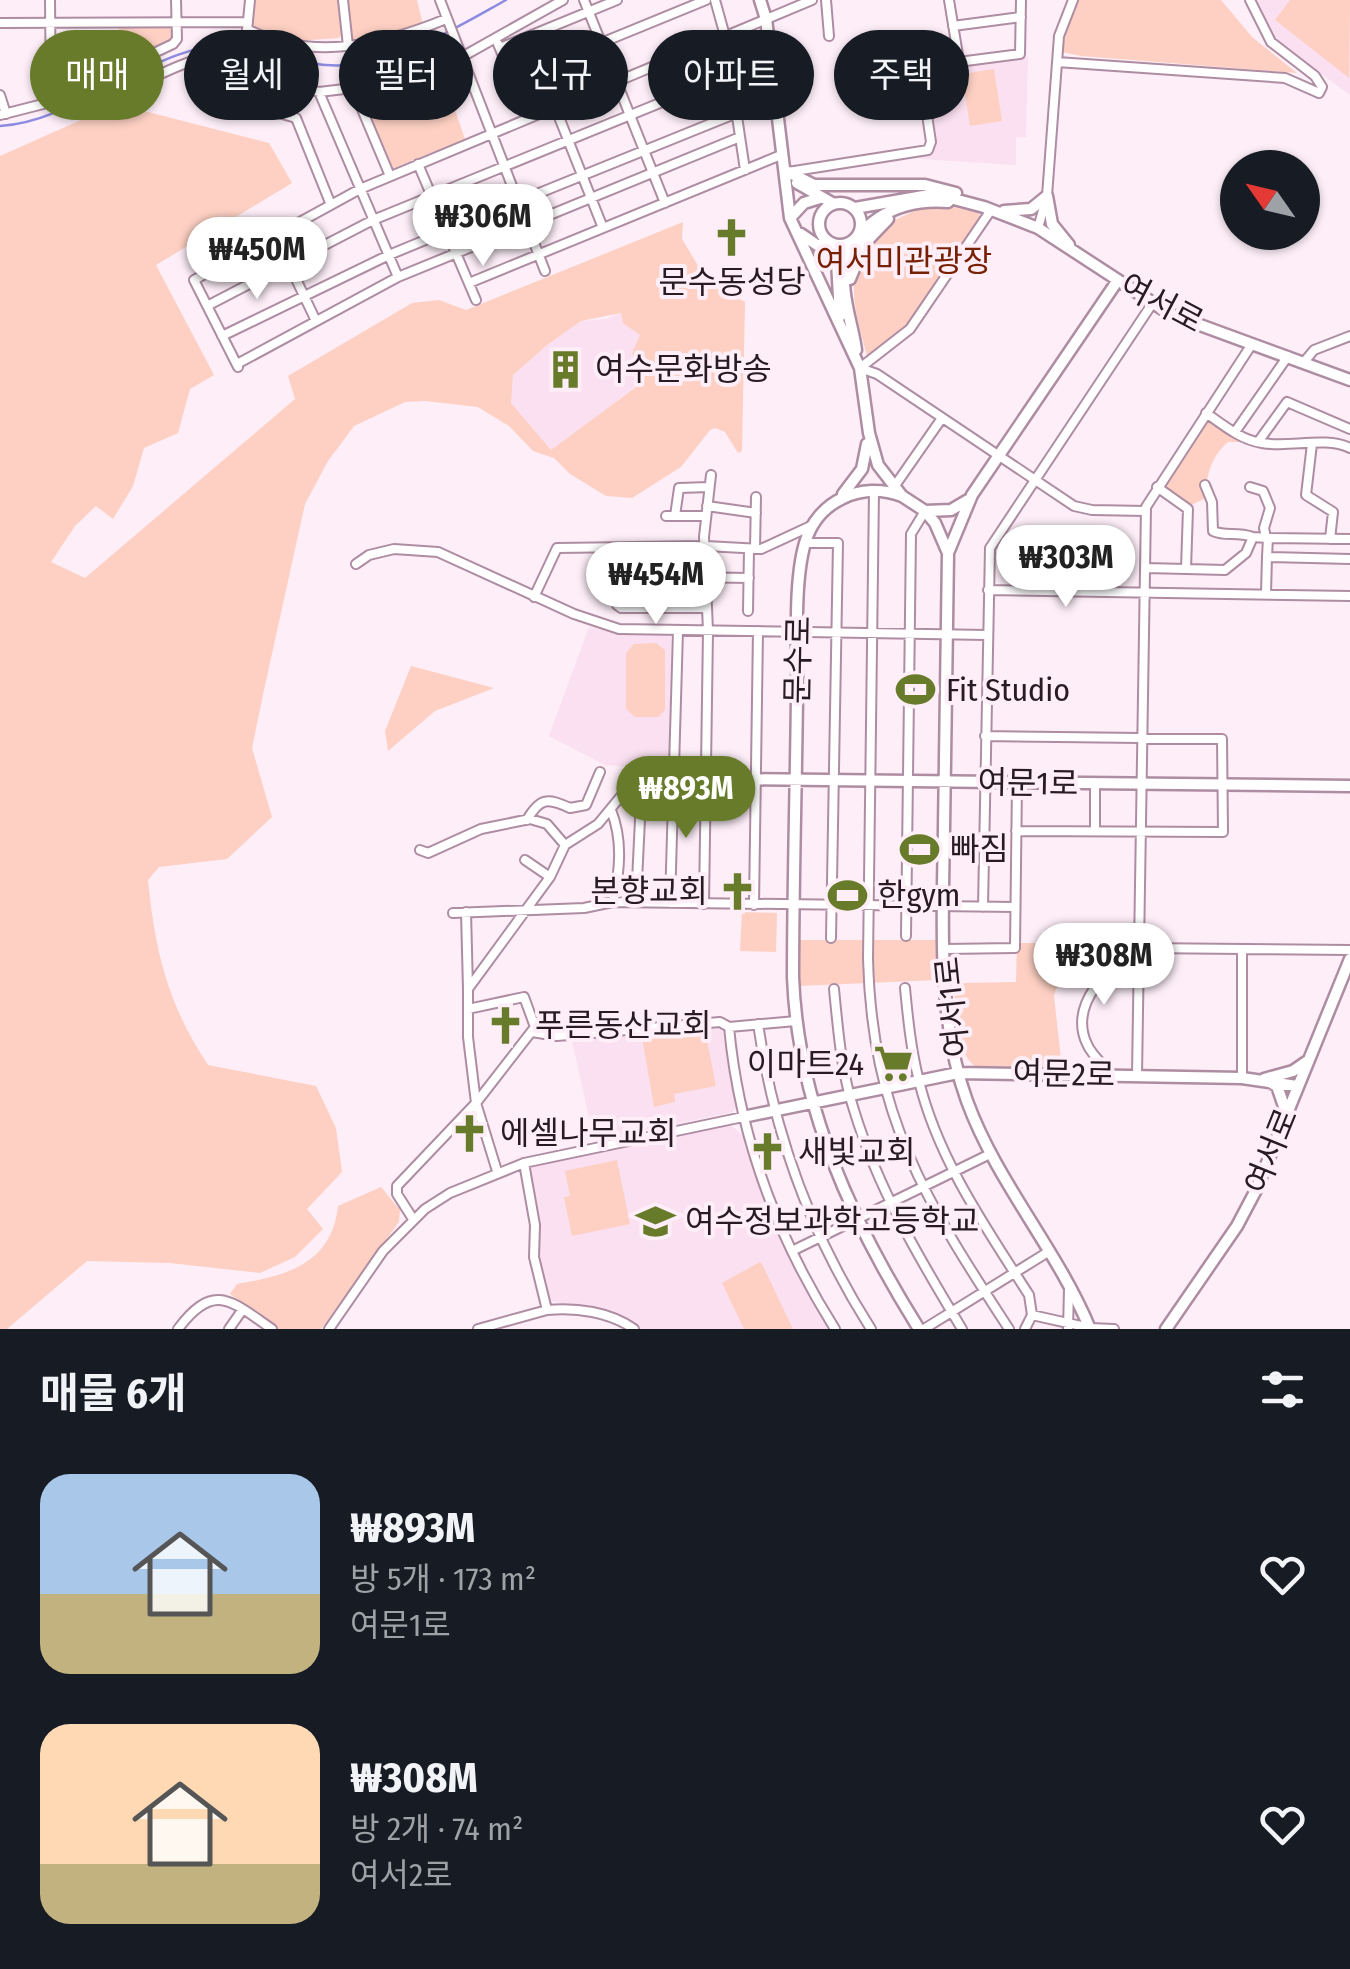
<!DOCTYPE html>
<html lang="ko">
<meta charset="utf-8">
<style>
body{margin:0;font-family:"Fira Sans Condensed","Noto Sans KR",sans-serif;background:#242831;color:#f1f3f6;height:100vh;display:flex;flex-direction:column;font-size:38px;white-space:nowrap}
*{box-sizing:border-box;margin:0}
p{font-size:32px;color:#9ea1a6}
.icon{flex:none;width:55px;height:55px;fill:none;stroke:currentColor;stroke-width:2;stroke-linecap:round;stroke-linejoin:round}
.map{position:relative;height:1329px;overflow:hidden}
.panel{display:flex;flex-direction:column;background:#171b24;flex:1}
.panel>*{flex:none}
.hud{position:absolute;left:30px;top:30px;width:1290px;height:90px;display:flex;gap:20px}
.needle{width:65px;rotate:304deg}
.tools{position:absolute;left:1220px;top:150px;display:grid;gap:20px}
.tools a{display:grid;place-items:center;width:100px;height:100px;border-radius:50%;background:#171b24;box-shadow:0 2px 8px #0004;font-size:50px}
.price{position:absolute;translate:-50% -85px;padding:0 22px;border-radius:35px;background:#fff;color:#222;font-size:32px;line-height:65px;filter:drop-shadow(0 2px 5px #0008)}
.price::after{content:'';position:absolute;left:50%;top:60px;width:30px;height:22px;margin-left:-15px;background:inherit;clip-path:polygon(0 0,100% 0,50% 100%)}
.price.on{background:#687b2b;color:#fff}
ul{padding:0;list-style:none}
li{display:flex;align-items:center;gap:30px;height:250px;padding:0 40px}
li span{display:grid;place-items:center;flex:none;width:280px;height:200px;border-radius:30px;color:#555}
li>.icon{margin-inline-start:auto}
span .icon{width:120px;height:120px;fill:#fffc;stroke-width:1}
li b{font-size:42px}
h2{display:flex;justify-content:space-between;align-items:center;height:120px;padding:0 40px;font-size:42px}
.pill{padding:0 35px;border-radius:45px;background:#171b24;box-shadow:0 2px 8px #0004;font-size:35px;line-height:90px}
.pill.on{background:#687b2b;color:#fff}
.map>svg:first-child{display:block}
.built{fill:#fae0f0}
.green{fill:#fdd0c3;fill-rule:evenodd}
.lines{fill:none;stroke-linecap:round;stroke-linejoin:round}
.stream{stroke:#8c8be1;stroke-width:2.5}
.street-casing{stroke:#ae8da2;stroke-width:12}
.secondary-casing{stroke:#ae8da2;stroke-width:15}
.street{stroke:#fff;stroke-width:8}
.secondary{stroke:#fff;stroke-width:10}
.labels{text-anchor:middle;stroke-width:8;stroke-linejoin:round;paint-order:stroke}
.park-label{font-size:32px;fill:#772003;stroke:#fdeef7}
.poi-label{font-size:32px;fill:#281b24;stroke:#fdeef7;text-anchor:start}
.street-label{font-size:32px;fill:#281b24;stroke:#fdeef7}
</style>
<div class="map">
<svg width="1350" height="1329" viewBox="0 0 1350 1329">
<rect width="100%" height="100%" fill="#fdeef7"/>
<path class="built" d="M1255,0H1350V95L1276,41Z
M1028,57L1026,137H1016V165L921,159L920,156L934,151L922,70Z
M622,312L641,335L632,353L640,383L551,451L511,403L513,375L547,345L581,321L606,319Z
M589,627L617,633L671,635L669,770L605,765L549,736Z
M721,1025L737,1105L733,1112L594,1141L571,1036Z
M730,1124L744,1137L768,1213L810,1300L829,1329H641L614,1313L550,1301L538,1262L539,1229L529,1167Z"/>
<path class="green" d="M253,0H339L343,33L339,38L283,42L252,26Z
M345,0H417L423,25L396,35L354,41L350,38Z
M1078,0H1221L1252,37L1297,73L1081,56L1062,52L1064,27Z
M1290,0H1350L1349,78L1275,20Z
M119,25L173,26V38L119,67Z
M447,45L454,61L440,67L465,139L394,168L390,167L358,94L365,78Z
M994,69L1002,121L970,126L962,74Z
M117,104L269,143L292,183L156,265L214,375L190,389L178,433L144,448L133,486L113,519L96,506L75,526L51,562L85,578L295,399L288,376L412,303L439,300L466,310L683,222L682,239L709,284L745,302L742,451L738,453L725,432L715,428L710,430L681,467L632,498L606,496L570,474L554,458L533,451L509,426L478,407L425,401L405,402L354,426L328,461L305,504L264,690L252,748L272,817L227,859L159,867L148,880C155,951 168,1005 208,1065L316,1086L336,1128L342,1172L307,1209L323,1229L295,1257L260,1273L170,1263L87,1261L7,1329H0V156ZM621,313L623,323L640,335L632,353L640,373V384L551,450L511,403L513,375L547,345L581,321Z
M945,205L979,213L980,220L903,329L867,356C862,336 855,315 854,294C851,242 897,208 945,205Z
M1212,421L1244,442H1228C1208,460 1208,476 1204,499L1191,505L1165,486L1207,422Z
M656,643L665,650V710L658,717H635L626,709V653L634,644Z
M411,666L494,688L435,711L388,751L385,731Z
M742,912L777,913L776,952L740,951Z
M797,940H936V980L799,986Z
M1017,943H1101C1080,957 1061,972 1054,996L1062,1068L975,1066C955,1051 957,1015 954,991L962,983L1016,982Z
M698,1031L700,1036L706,1035L716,1086L674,1094L675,1102L654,1107L642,1037Z
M617,1160L630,1224L572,1236L564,1197L570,1196L565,1171Z
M381,1187L400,1210L399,1222L321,1329H278L230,1294L237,1284C287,1276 332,1263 338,1206Z
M760,1262L762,1264L793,1329H744L722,1283Z"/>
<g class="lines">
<path class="stream" d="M250,49C275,53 300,63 326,65C389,70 454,29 506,0
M0,126C81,122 166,33 242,47"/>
<defs>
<path id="street" d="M50,0L51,102
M250,0L243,72L319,92L353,88
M343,0L348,46
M440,0L545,271
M584,0L665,203
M715,0L725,36L745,170
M826,0L829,36
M949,0L959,61
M0,23L248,22
M953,26L1021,17
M247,29C311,62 383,45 446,19
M498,44L529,118
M500,48L617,0
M460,58L563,0
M1057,62L1285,78L1319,93L1322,87L1315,76L1271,42L1250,0
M258,76L251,105L296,118L331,205
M513,79L706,0
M148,80C179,65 209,50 244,57
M353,88L361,76L453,40
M353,88L390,176
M319,92L398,277
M0,95L6,114
M555,107L603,228
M0,115L51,102L173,44L177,39L176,0
M418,164L476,300
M788,172L928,150L931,142L920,67L1020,54L1021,0
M991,210L910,329L860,368L877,374L1074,506L1092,510L1146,511
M1038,228L1047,196L1059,36L1073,0
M275,235L316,321
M469,283L781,155
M207,306L373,220L731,74
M222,336L389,255L517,202L737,113L777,108
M1304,362L1314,350L1350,336
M237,364L398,277L740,137
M238,367L194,280L360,189L812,0
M1206,413C1223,425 1241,440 1262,443C1290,448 1325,436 1350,448
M1235,432L1288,356
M1258,442L1287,402L1350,429
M1312,444L1306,495L1333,512L1330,539
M1205,485L1212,502L1213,531C1226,537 1236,531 1253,537
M894,487L942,418
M1157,487L1188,509L1186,569L1225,570L1246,553L1253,537L1268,538L1267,557L1350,559
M1250,487L1263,491L1270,508L1264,528L1266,538
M874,491L868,959C872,1116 926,1202 1009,1329
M707,506L756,513
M666,516H706
M675,516L679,488L709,487
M1268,538L1350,539
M805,543H838L831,938
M755,549L756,497
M356,564L369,555L394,549L438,552L574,614L619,629L987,635
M1146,568L1186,569
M988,590L1350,596
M1266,593L1267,557
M534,597L557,548L706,546L761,549L813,525
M707,608H621L617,605L619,591L630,576L749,578
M748,611L749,549
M985,736L1222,739L1223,832L1016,831
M611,810C623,840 620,871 613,902
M527,820C540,797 548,798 570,808L586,805L600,772
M1095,831V783
M420,850L428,853L481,829L530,819L547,824L565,845
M525,860L550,877
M636,902L642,778
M670,903L678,631
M704,904L708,631L704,537L711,475
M754,905L758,631
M983,907L990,548L1152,304
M466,912L468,989
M453,913L584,908L613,902L1015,907
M906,936L911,534L925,511
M945,949L1015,948L1017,783
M905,988C908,1019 911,1050 919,1081C938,1159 986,1228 1029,1295L1032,1315L1025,1329
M834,989C838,1029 841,1071 854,1110C878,1189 919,1258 962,1329
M758,1024C774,1135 811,1235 871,1329
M729,1027C739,1135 777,1237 835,1329
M532,1032L557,1036L720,1022L729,1027L796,1021
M1112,1075C1104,1065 1092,1056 1087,1044C1068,1004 1109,966 1139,948L1350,950
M1137,1075L1146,507L1252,344
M1242,1078V949
M524,1163L535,1225L534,1257L547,1310C576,1307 610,1312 634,1329
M497,1171L476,1103L468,1037V989L550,877L565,845L598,824L631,784L642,778
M413,1219L397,1194V1186L476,1103L535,1027L524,997L468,1009
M792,1251L990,1154
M1032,1315L1090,1328L1114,1329
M178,1329C214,1281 231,1301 272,1329
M229,1329L243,1309
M329,1329L383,1251L425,1209L450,1193L524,1163L743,1117
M478,1329L547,1310
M924,1329L1048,1252
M1068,1329L1069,1289"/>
<path id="secondary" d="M760,0L766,19L790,218L860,368L869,433L878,465L902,496L925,511L935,523L948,553C947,645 945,737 944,828C943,917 936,1017 967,1101C997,1183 1057,1249 1090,1329
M788,172L814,185H925L956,193
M797,183L834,204
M1047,196L1052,224L1069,245
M819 224a21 21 0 1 1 42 0a21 21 0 1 1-42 0Z
M855,208L935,194L984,207L1038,228L1170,314L1350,380
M1004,211L1031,209L1047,196
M790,218L804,203L820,198
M801,234L817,245L831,244L837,261L840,316
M850,279L864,244L888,219
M856,350C853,327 844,304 844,281C846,224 897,198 948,202
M843,494L862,469L867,444
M902,496C861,481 817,501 805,543C793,584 798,652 797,695C796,789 793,883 793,977C798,1106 852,1222 919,1329
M925,511L951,510L968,500
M948,553L972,495L1118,280
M642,778L1350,786
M1286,1112L1277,1086L1264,1079L1293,1071L1306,1062
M743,1117L958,1073L1242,1078L1297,1086
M1166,1329L1237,1226L1256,1190L1350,959"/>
</defs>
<use href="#street" class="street-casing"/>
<use href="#secondary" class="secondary-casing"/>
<use href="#street" class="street"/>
<use href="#secondary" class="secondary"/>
</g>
<defs>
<symbol id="church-bare" viewBox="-9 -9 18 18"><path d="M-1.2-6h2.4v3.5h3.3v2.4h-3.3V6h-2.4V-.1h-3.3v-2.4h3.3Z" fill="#687b2b" stroke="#fdeef7" stroke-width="2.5" paint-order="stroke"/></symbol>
<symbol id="building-bare" viewBox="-9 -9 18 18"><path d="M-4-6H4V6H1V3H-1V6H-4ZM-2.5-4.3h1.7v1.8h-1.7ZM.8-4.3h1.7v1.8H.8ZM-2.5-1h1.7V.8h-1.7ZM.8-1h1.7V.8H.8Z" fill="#687b2b" stroke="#fdeef7" stroke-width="2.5" paint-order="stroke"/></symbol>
<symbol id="stadium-bare" viewBox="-9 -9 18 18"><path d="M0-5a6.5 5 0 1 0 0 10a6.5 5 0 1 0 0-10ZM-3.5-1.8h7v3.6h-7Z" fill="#687b2b" stroke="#fdeef7" stroke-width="2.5" paint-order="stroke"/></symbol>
<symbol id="supermarket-bare" viewBox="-9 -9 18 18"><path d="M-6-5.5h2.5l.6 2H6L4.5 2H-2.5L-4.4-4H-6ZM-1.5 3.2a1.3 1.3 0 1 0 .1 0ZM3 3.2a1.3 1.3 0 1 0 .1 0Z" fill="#687b2b" stroke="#fdeef7" stroke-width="2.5" paint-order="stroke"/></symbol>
<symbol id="school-bare" viewBox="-9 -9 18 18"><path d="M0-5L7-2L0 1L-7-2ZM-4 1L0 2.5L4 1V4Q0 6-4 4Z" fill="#687b2b" stroke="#fdeef7" stroke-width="2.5" paint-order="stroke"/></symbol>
</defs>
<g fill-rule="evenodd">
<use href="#church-bare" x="704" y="210" width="55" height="55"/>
<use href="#building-bare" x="538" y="342" width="55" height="55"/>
<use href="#stadium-bare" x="888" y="662" width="55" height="55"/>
<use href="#stadium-bare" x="892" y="822" width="55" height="55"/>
<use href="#church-bare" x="710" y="864" width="55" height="55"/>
<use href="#stadium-bare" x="820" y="868" width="55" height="55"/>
<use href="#church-bare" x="478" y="998" width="55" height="55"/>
<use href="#supermarket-bare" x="866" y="1036" width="55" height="55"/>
<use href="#church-bare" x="442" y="1106" width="55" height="55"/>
<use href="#church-bare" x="740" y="1124" width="55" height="55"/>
<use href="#school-bare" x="628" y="1194" width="55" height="55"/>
</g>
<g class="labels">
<g class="park-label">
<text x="904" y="272">여서미관광장</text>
</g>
<g class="poi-label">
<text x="732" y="293" text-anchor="middle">문수동성당</text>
<text x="595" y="380">여수문화방송</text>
<text x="946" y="701">Fit Studio</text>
<text x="950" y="860">빠짐</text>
<text x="708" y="902" text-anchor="end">본향교회</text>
<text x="877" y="906">한gym</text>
<text x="535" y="1036">푸른동산교회</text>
<text x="864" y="1075" text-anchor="end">이마트24</text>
<text x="500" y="1144">에셀나무교회</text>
<text x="798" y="1163">새빛교회</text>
<text x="685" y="1232">여수정보과학고등학교</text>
</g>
<g class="street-label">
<text transform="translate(1162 303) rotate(28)" y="11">여서로</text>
<text transform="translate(798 660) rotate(-89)" y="11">문수로</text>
<text transform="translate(1028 783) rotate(1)" y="11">여문1로</text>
<text transform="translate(952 1007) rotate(-96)" y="11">여서1로</text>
<text transform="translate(1064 1074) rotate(1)" y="11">여문2로</text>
<text transform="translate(1271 1151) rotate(-68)" y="11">여서로</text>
</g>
</g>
</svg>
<div class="tools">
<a><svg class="needle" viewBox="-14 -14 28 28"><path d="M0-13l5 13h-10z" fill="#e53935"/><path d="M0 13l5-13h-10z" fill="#9ea1a6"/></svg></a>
</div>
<b class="price" style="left:483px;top:269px">₩306M</b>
<b class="price" style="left:257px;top:302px">₩450M</b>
<b class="price" style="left:1066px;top:610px">₩303M</b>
<b class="price" style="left:656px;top:627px">₩454M</b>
<b class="price on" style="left:686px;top:841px">₩893M</b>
<b class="price" style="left:1104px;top:1008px">₩308M</b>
<div class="hud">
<a class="pill on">매매</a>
<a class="pill">월세</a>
<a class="pill">필터</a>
<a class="pill">신규</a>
<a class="pill">아파트</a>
<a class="pill">주택</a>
</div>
</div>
<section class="panel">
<h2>매물 6개<svg class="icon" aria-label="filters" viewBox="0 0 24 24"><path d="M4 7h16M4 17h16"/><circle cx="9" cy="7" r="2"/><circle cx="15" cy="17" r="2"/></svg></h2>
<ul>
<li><span style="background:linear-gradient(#a9c7e8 60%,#c2b280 0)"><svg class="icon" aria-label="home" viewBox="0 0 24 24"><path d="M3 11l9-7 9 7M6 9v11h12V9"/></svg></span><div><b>₩893M</b><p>방 5개 · 173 m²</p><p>여문1로</p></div><svg class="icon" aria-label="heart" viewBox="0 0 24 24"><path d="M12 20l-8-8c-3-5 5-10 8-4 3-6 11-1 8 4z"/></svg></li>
<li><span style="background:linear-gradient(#ffd9b3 70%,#c2b280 0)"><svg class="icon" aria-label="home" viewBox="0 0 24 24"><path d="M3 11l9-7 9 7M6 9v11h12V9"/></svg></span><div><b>₩308M</b><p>방 2개 · 74 m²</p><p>여서2로</p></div><svg class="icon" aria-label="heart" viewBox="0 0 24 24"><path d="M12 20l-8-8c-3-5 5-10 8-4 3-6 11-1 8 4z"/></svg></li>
</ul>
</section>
